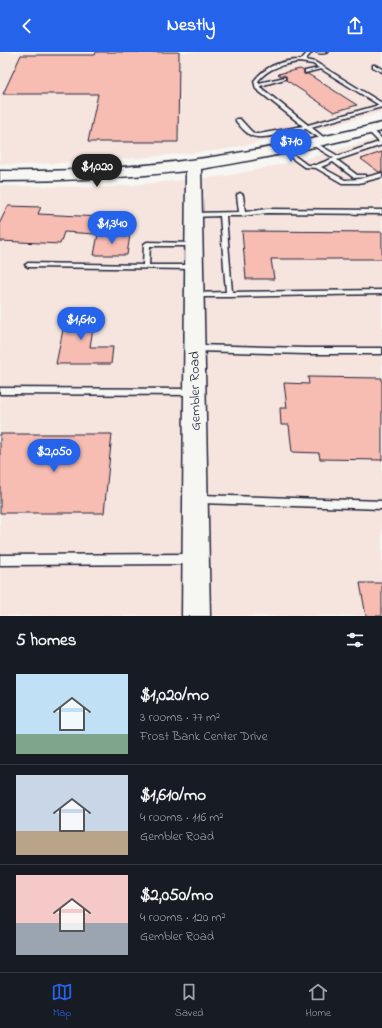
<!DOCTYPE html>
<meta charset="utf-8">
<style>
body{margin:0;font-family:"Indie Flower",sans-serif;background:#20242c;color:#f1f3f6;height:100vh;display:flex;flex-direction:column;font-size:15px;white-space:nowrap}
*{box-sizing:border-box;margin:0}
p{font-size:13px;color:#9ea1a6}
.icon{flex:none;width:22px;height:22px;fill:none;stroke:currentColor;stroke-width:2;stroke-linecap:round;stroke-linejoin:round}
.map{position:relative;height:564px;overflow:hidden}
.panel{display:flex;flex-direction:column;background:#171b24;flex:1}
.panel>*{flex:none}
.price{position:absolute;translate:-50% -34px;padding:0 9px;border-radius:14px;background:#2563eb;color:#fff;font-size:13px;line-height:26px;filter:drop-shadow(0 1px 2px #0008)}
.price::after{content:'';position:absolute;left:50%;top:24px;width:12px;height:9px;margin-left:-6px;background:inherit;clip-path:polygon(0 0,100% 0,50% 100%)}
.price.active{background:#222;color:#fff}
ul{padding:0;list-style:none}
li{display:flex;align-items:center;gap:12px;height:100px;padding:0 16px}
li+li{border-top:1px solid #363941}
li span{display:grid;place-items:center;flex:none;width:112px;height:80px;border-radius:0px;color:#555}
li>.icon{margin-inline-start:auto}
span .icon{width:48px;height:48px;fill:#fffc;stroke-width:1}
li b{font-size:17px}
h2{display:flex;justify-content:space-between;align-items:center;height:48px;padding:0 16px;font-size:17px}
header{display:flex;justify-content:space-between;align-items:center;height:52px;padding:0 16px;background:#2563eb;color:#fff;font-size:18px;font-weight:700}
.dock{display:flex;justify-content:space-around;align-items:center;height:56px;border-top:1px solid #363941;background:#171b24;font-size:11px;color:#9ea1a6}
.dock a{display:grid;justify-items:center;gap:2px}
.dock .active{color:#2563eb}
.map>svg:first-child{display:block}
.built{fill:#f6e5df}
.building{fill:#f7bcb2;stroke:#22223b}
.lines{fill:none;stroke-linecap:round;stroke-linejoin:round}
.service-casing{stroke:#22223b;stroke-width:3}
.secondary-casing{stroke:#22223b;stroke-width:3}
.service{fill:#f6f6f2;fill-rule:evenodd}
.secondary{fill:#f6f6f2;fill-rule:evenodd}
.labels{text-anchor:middle;stroke-width:3.5;stroke-linejoin:round;paint-order:stroke}
.street-label{font-size:14px;fill:#22223b;stroke:#f6f6f2}
</style>
<header><svg class="icon" aria-label="back" viewBox="0 0 24 24"><path d="M15 5l-7 7 7 7"/></svg>Nestly<svg class="icon" aria-label="share" viewBox="0 0 24 24"><path d="M12 15V3M7 8l5-5 5 5M5 13v7h14v-7"/></svg></header>
<div class="map">
<svg width="382" height="564" viewBox="0 0 382 564">
<rect width="100%" height="100%" fill="#f6f6f2"/>
<filter id="ink" filterUnits="userSpaceOnUse"><feTurbulence type="fractalNoise" baseFrequency=".025" numOctaves="2"/><feDisplacementMap in="SourceGraphic" scale="8" xChannelSelector="R" yChannelSelector="G"/><feConvolveMatrix kernelMatrix="1 2 1 2 8 2 1 2 1" color-interpolation-filters="sRGB"/></filter>
<g filter="url(#ink)">
<path class="built" d="M0,0H382V60L317,78L222,98L114,108L21,113L0,112Z
M382,85V564H0V134L111,135L226,124L293,110Z"/>
<path class="building" d="M96,0H179L178,90H88L98,42H3L21,3H95Z
M300,17L304,19V22H308L357,53L334,60L286,28V24H281L278,22Z
M382,100V120H379L361,107Z
M8,154L41,155L38,162L101,165L96,182L64,180L60,192L0,189V170Z
M242,179L382,180V207H271L274,227H246Z
M98,182H130L127,203H94Z
M67,258H96L90,295H113L111,312H56Z
M308,325L382,326V408L320,407L319,401L292,400L289,373H281L280,356H287L284,331L309,332Z
M0,382H112L104,461H0Z
M360,531H382V564H366Z"/>
<g class="lines">
<defs>
<path id="service" d="M308,0H312L305,8L315,10L382,51V55L311,75L327,88V90H325L306,77C292,78 262,90 250,83C244,79 240,74 236,69V67H240L251,79L255,82H259L303,74L256,37L254,29C265,14 282,8 301,8ZM299,10L313,12L319,16L305,19V21L321,17L379,53L308,73L260,35V34L285,27V25L259,31L258,29C268,16 283,12 299,10Z
M316,0H328C325,2 319,2 316,0Z
M373,13H375L382,17V20L373,15Z
M368,77H372L382,87V93L337,108L357,123H366V125L354,126L333,110L321,115L345,128L359,127L382,121V125L359,131H342L316,116L304,115L282,99L287,98L307,113H316L334,106L312,93V91H316L338,104L379,90L368,79Z
M240,141L243,143L245,160L267,157L382,158V162L267,161L242,164H226L232,240L382,238V242L229,245H192L191,243L194,241L226,240L220,164L193,165L190,163L193,161L239,160L237,143Z
M147,190L195,191L196,192L193,194H150L149,213H193L196,215L193,217L28,215L25,213L28,211L143,213L144,192Z
M196,293L306,296H382V302H306L196,299L193,298L192,296L193,294Z
M0,336L194,337L197,338L198,340L197,342L194,343L0,342Z
M200,443L382,449V457L200,451L197,450L196,447L197,444Z
M191,502L194,504L196,507L194,510L191,512L0,513V503Z"/>
<path id="secondary" d="M382,71V79C322,94 262,107 201,117L210,564H182L186,119C124,126 62,129 0,129V119C134,121 252,103 382,71Z"/>
</defs>
<use href="#service" class="service-casing"/>
<use href="#secondary" class="secondary-casing"/>
<use href="#service" class="service"/>
<use href="#secondary" class="secondary"/>
</g>
</g>
<g class="labels">
<g class="street-label">
<text transform="translate(194 339) rotate(-91)" y="5">Gembler Road</text>
</g>
</g>
</svg>
<b class="price" style="left:291px;top:111px">$710</b>
<b class="price active" style="left:97px;top:136px">$1,020</b>
<b class="price" style="left:112px;top:193px">$1,340</b>
<b class="price" style="left:81px;top:289px">$1,610</b>
<b class="price" style="left:54px;top:421px">$2,050</b>
</div>
<section class="panel">
<h2>5 homes<svg class="icon" aria-label="filters" viewBox="0 0 24 24"><path d="M4 7h16M4 17h16"/><circle cx="9" cy="7" r="2"/><circle cx="15" cy="17" r="2"/></svg></h2>
<ul>
<li><span style="background:linear-gradient(#bfe0f5 75%,#7fa58c 0)"><svg class="icon" aria-label="home" viewBox="0 0 24 24"><path d="M3 11l9-7 9 7M6 9v11h12V9"/></svg></span><div><b>$1,020/mo</b><p>3 rooms · 77 m²</p><p>Frost Bank Center Drive</p></div></li>
<li><span style="background:linear-gradient(#c9d6e8 70%,#b9a48a 0)"><svg class="icon" aria-label="home" viewBox="0 0 24 24"><path d="M3 11l9-7 9 7M6 9v11h12V9"/></svg></span><div><b>$1,610/mo</b><p>4 rooms · 116 m²</p><p>Gembler Road</p></div></li>
<li><span style="background:linear-gradient(#f6c9c9 60%,#9aa5b1 0)"><svg class="icon" aria-label="home" viewBox="0 0 24 24"><path d="M3 11l9-7 9 7M6 9v11h12V9"/></svg></span><div><b>$2,050/mo</b><p>4 rooms · 120 m²</p><p>Gembler Road</p></div></li>
</ul>
</section>
<nav class="dock">
<a class="active"><svg class="icon" aria-label="map" viewBox="0 0 24 24"><path d="M3 6l6-2 6 2 6-2v14l-6 2-6-2-6 2zM9 4v14M15 6v14"/></svg>Map</a>
<a><svg class="icon" aria-label="saved" viewBox="0 0 24 24"><path d="M7 4h10v16l-5-4-5 4z"/></svg>Saved</a>
<a><svg class="icon" aria-label="home" viewBox="0 0 24 24"><path d="M3 11l9-7 9 7M6 9v11h12V9"/></svg>Home</a>
</nav>
